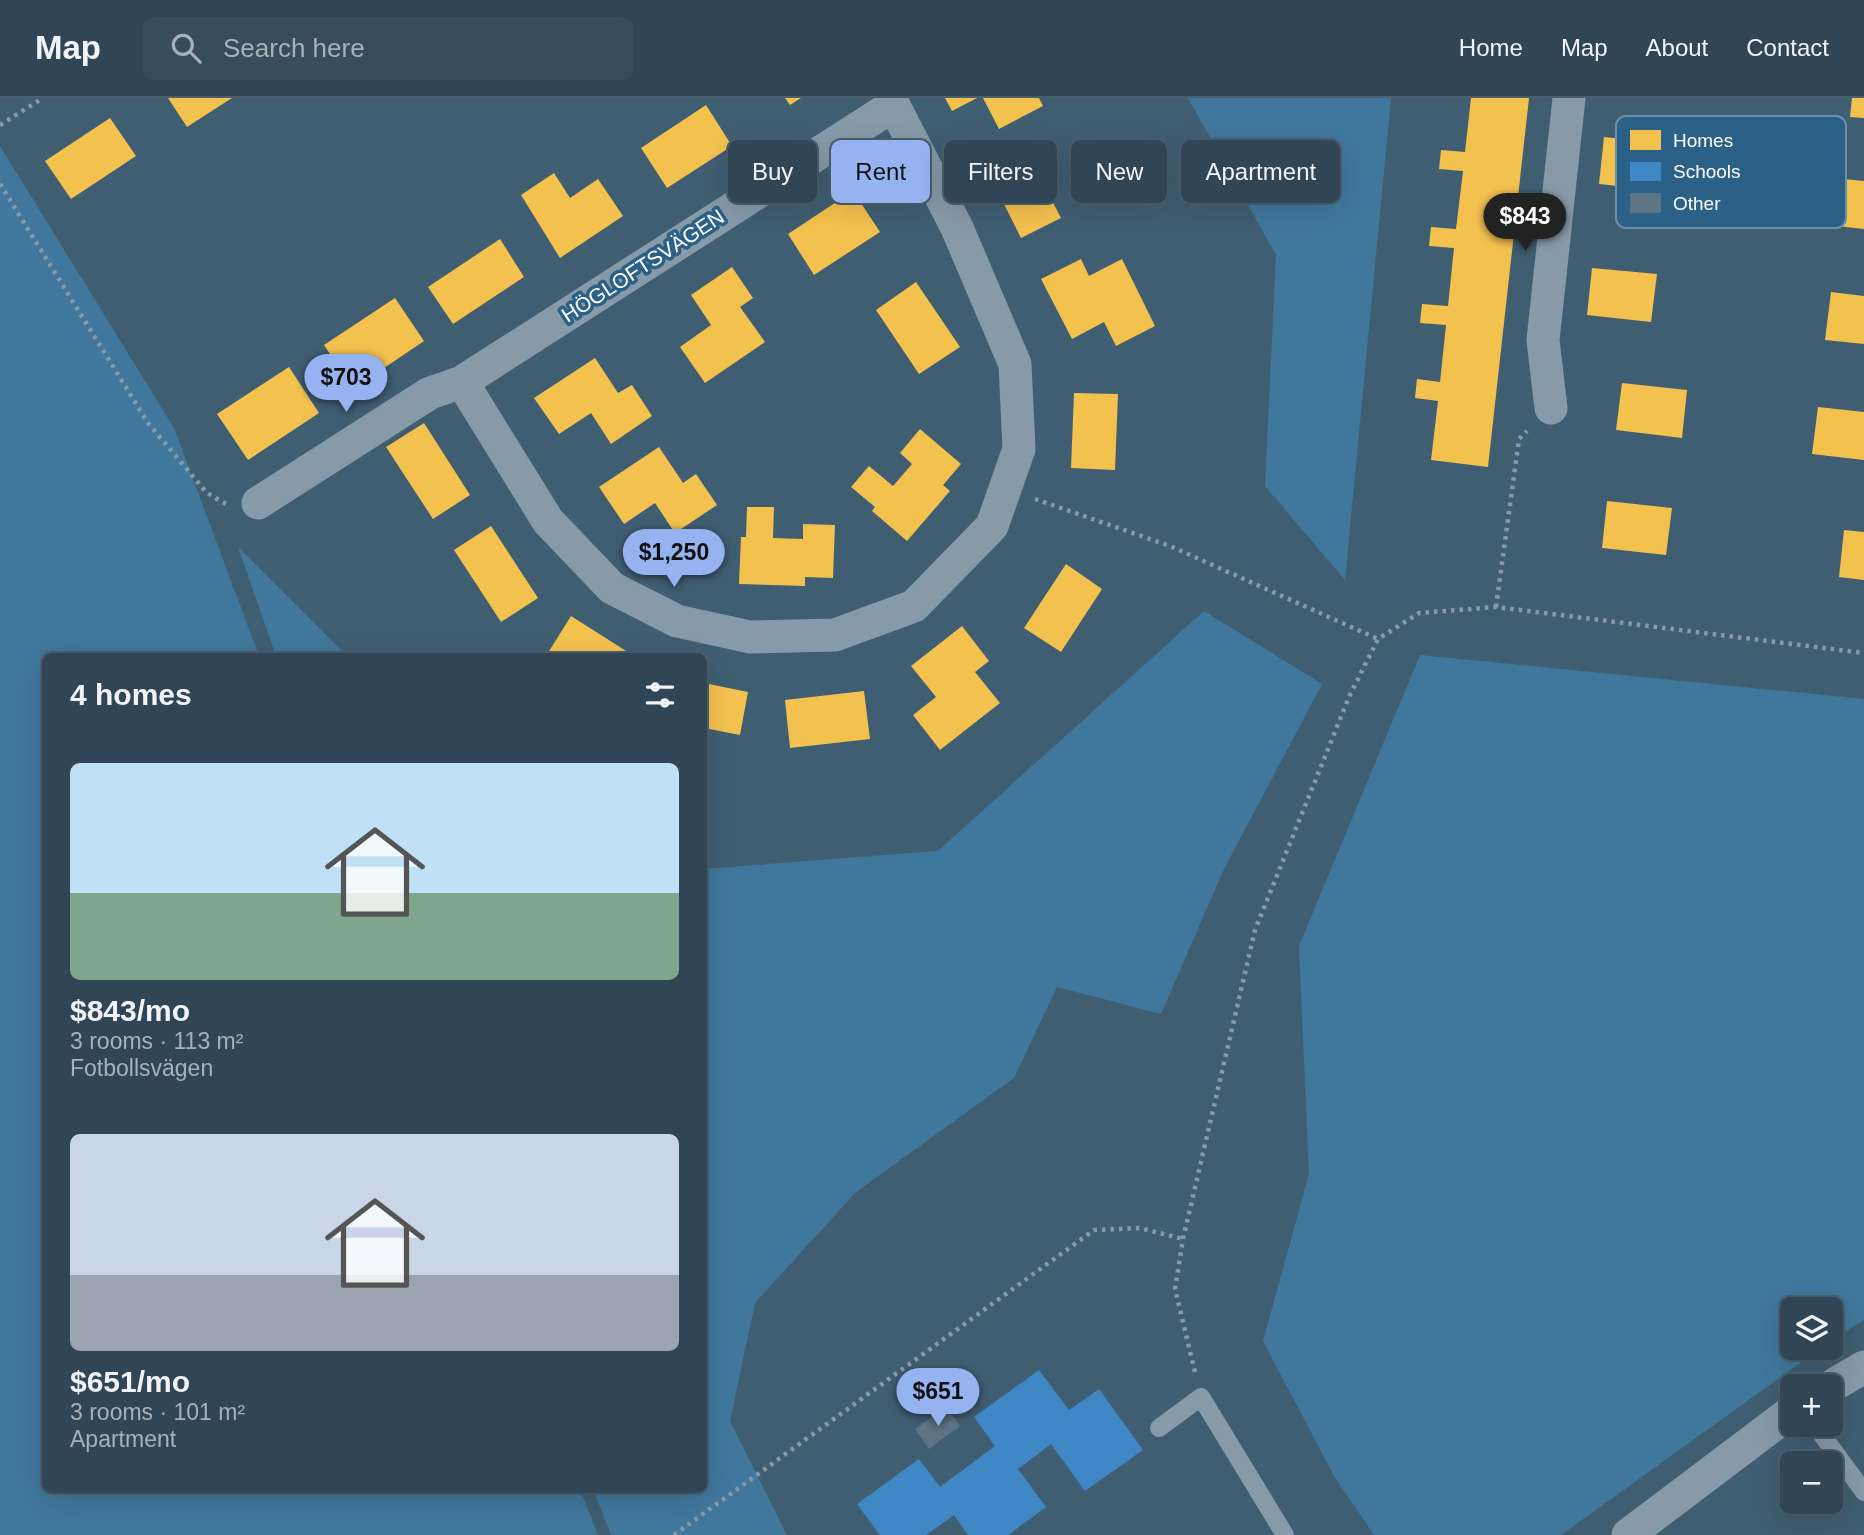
<!DOCTYPE html>
<meta charset="utf-8">
<style>
body{margin:0;font-family:Arial,sans-serif;background:#384d5c;color:#f1f3f6;height:100vh;display:flex;flex-direction:column;font-size:26px;white-space:nowrap}
*{box-sizing:border-box;margin:0}
p{font-size:23px;color:#a8b1b9}
.icon{flex:none;width:38px;height:38px;fill:none;stroke:currentColor;stroke-width:2;stroke-linecap:round;stroke-linejoin:round}
.map{position:relative;flex:1;overflow:hidden}
.side{position:absolute;left:42px;top:555px;width:665px;height:840px;display:flex;flex-direction:column;background:#304656;border-radius:10px;box-shadow:0 7px 28px #0002,0 0 0 2px #4b5e6c}
.side>*{flex:none}
.banner{position:absolute;left:728px;top:42px;width:665px;height:63px;display:flex;gap:14px}
.controls{position:absolute;left:1780px;top:1199px;display:grid;gap:14px}
.controls a{display:grid;place-items:center;width:63px;height:63px;border-radius:10px;background:#304656;box-shadow:0 7px 28px #0002,0 0 0 2px #4b5e6c;font-size:35px}
.price{position:absolute;translate:-50% -60px;padding:0 16px;border-radius:24px;background:#95b2f1;color:#111;font-size:23px;line-height:46px;filter:drop-shadow(0 2px 4px #0008)}
.price::after{content:'';position:absolute;left:50%;top:42px;width:21px;height:16px;margin-left:-10px;background:inherit;clip-path:polygon(0 0,100% 0,50% 100%)}
.price.current{background:#222;color:#fff}
ul{padding:0;list-style:none}
li{display:grid;align-content:center;gap:14px;height:371px;padding:0 28px}
li span{display:grid;place-items:center;height:217px;border-radius:10px;color:#555}
li>.icon{margin-inline-start:auto}
span .icon{width:126px;height:126px;fill:#fffc;stroke-width:1}
li b{font-size:30px}
h2{display:flex;justify-content:space-between;align-items:center;height:84px;padding:0 28px;font-size:30px}
.tag{padding:0 24px;border-radius:10px;background:#304656;box-shadow:0 7px 28px #0002,0 0 0 2px #4b5e6c;font-size:24px;line-height:63px}
.tag.current{background:#95b2f1;color:#111}
header{display:flex;align-items:center;gap:42px;box-sizing:border-box;height:98px;padding:0 35px;background:#304656;border-bottom:2px solid #4b5e6c}
header strong{font-size:33px}
nav{display:flex;gap:38px;margin-inline-start:auto;font-size:24px}
.search{width:490px;height:63px;background:#384d5c;display:flex;align-items:center;gap:18px;box-sizing:border-box;padding:0 24px;border-radius:10px;color:#a8b1b9;font-size:26px}
.map>svg:first-child{display:block}
.green{fill:#40779c}
.homes{fill:#f2c14e}
.schools{fill:#3f88c5}
.building{fill:#5d7484}
.lines{fill:none;stroke-linecap:round;stroke-linejoin:round}
.path{stroke:#879aa8;stroke-width:4.5;stroke-dasharray:3.5 5;stroke-linecap:butt}
.lane{stroke:#879aa8;stroke-width:18}
.street{stroke:#879aa8;stroke-width:33}
.labels{text-anchor:middle;stroke-width:7;stroke-linejoin:round;paint-order:stroke}
.street-label{font-size:21px;fill:#fff;stroke:#2b6187}
.key{fill:#2b6187;stroke:#6b90ab;stroke-width:2}
.key-label{font-size:19px;fill:#fff}
</style>
<header>
<strong>Map</strong>
<div class="search"><svg class="icon" aria-label="search" viewBox="0 0 24 24"><circle cx="10" cy="10" r="6"/><path d="M15 15l6 6"/></svg>Search here</div>
<nav><a>Home</a><a>Map</a><a>About</a><a>Contact</a></nav>
</header>
<div class="map">
<svg width="1864" height="1437" viewBox="0 0 1864 1437">
<rect width="100%" height="100%" fill="#405e72"/>
<path class="green" d="M1188,0H1391L1345,482L1265,388L1276,157Z
M0,48L174,330L259,558H46V1391H580L598,1437H0Z
M238,449L347,558H276Z
M1204,513L1322,586L1224,771L1161,916L1057,889L1014,980L856,1094L755,1205L730,1323L787,1437H611L593,1391H704V771L938,753Z
M1420,557L1864,601V1222L1831,1242L1830,1211H1792V1250H1821L1561,1437H1374L1334,1378L1263,1243L1309,1076L1299,848Z"/>
<path class="homes" d="M168,0H232L187,29Z
M785,0H801L790,7Z
M945,0H977L952,13Z
M983,0H1039L1043,8L999,31Z
M1471,0H1529L1488,369L1431,362L1438,303L1415,300L1417,281L1440,284L1446,227L1420,225L1422,206L1448,208L1454,150L1429,148L1431,129L1456,131L1463,73L1439,71L1441,52L1465,54Z
M1852,0H1864V20L1850,19Z
M706,7L732,48L667,90L641,50Z
M110,20L136,58L71,101L45,63Z
M1604,39L1669,46L1664,93L1599,86Z
M1026,52L1061,120L1021,140L987,72Z
M554,75L570,100L598,81L623,118L560,160L521,97Z
M1843,81L1864,83V131L1837,128Z
M853,93L880,134L814,177L788,136Z
M500,141L524,179L453,226L428,189Z
M1081,161L1089,178L1122,161L1155,228L1116,248L1104,224L1072,241L1041,181Z
M732,169L753,200L740,209L765,244L705,285L680,249L711,227L691,197Z
M1592,170L1657,176L1651,224L1587,217Z
M916,184L960,249L919,276L876,212Z
M1831,194L1864,198V246L1825,242Z
M395,200L424,243L353,291L324,247Z
M595,260L618,295L632,287L652,318L611,346L591,315L559,336L534,300Z
M289,269L319,315L248,362L217,316Z
M1622,285L1687,292L1682,340L1616,332Z
M1074,295L1118,296L1115,372L1071,370Z
M1818,309L1864,314V362L1812,356Z
M424,325L470,397L433,421L386,349Z
M920,331L961,366L943,387L950,393L907,443L872,413L875,409L851,389L869,368L893,388L912,366L900,355Z
M659,349L683,385L696,376L717,407L675,435L655,405L624,426L599,389Z
M1607,403L1672,410L1666,457L1602,450Z
M747,409H774L773,440L803,441V426L835,427L833,480L805,479V488L739,486L741,439H746Z
M491,428L538,500L501,524L454,452Z
M1844,432L1864,434V482L1839,479Z
M1066,466L1102,491L1061,554L1024,530Z
M571,518L634,558H546Z
M962,528L989,563L975,574L1000,605L940,652L913,617L936,599L911,568Z
M704,585L748,594L740,637L704,630Z
M864,593L870,641L790,650L785,602Z"/>
<path class="schools" d="M1039,1272L1069,1312L1099,1291L1143,1352L1085,1393L1051,1346L1018,1371L1046,1409L1008,1437H968L954,1417L926,1437H880L857,1406L919,1361L940,1389L995,1348L974,1319Z"/>
<path class="building" d="M946,1308L960,1328L929,1351L915,1331Z"/>
<g class="lines">
<path class="path" d="M0,27L43,0
M0,86L148,325L207,395L226,406
M1035,401L1170,448L1378,541
M1496,509L1519,341L1527,333
M1195,1274L1175,1191L1183,1141L1255,832L1349,599L1378,541L1419,515L1496,509L1864,555
M674,1437L1094,1132L1140,1130L1183,1141"/>
<path class="lane" d="M1814,1326L1864,1394
M1159,1330L1201,1299L1285,1437"/>
<path class="street" d="M890,0L957,130L1015,266L1019,351L992,428L914,508L835,537L750,539L677,523L612,490L548,423L462,284L894,7
M1551,310L1543,242L1569,0
M258,405L430,295L462,284
M1830,1289L1864,1269
M1628,1437L1792,1313"/>
</g>
<g class="labels">
<g class="street-label">
<text transform="translate(643 168) rotate(-33)" y="7">HÖGLOFTSVÄGEN</text>
</g>
</g>
<rect x="1616" y="18" width="230" height="112" rx="10" class="key"/>
<rect x="1630" y="32" width="31" height="20" fill="#f2c14e"/>
<rect x="1630" y="64" width="31" height="19" fill="#3f88c5"/>
<rect x="1630" y="95" width="31" height="20" fill="#5d7484"/>
<g class="key-label">
<text x="1673" y="49">Homes</text>
<text x="1673" y="80">Schools</text>
<text x="1673" y="112">Other</text>
</g>
</svg>
<div class="controls">
<a><svg class="icon" aria-label="layers" viewBox="0 0 24 24"><path d="M12 4l9 5-9 5-9-5zM3 14l9 5 9-5"/></svg></a>
<a>+</a>
<a>−</a>
</div>
<b class="price current" style="left:1525px;top:155px">$843</b>
<b class="price" style="left:346px;top:316px">$703</b>
<b class="price" style="left:674px;top:491px">$1,250</b>
<b class="price" style="left:938px;top:1330px">$651</b>
<div class="banner">
<a class="tag">Buy</a>
<a class="tag current">Rent</a>
<a class="tag">Filters</a>
<a class="tag">New</a>
<a class="tag">Apartment</a>
</div>
<section class="side">
<h2>4 homes<svg class="icon" aria-label="filters" viewBox="0 0 24 24"><path d="M4 7h16M4 17h16"/><circle cx="9" cy="7" r="2"/><circle cx="15" cy="17" r="2"/></svg></h2>
<ul>
<li><span style="background:linear-gradient(#bfe0f5 60%,#7fa58c 0)"><svg class="icon" aria-label="home" viewBox="0 0 24 24"><path d="M3 11l9-7 9 7M6 9v11h12V9"/></svg></span><div><b>$843/mo</b><p>3 rooms · 113 m²</p><p>Fotbollsvägen</p></div></li>
<li><span style="background:linear-gradient(#c9d6e8 65%,#9aa5b1 0)"><svg class="icon" aria-label="home" viewBox="0 0 24 24"><path d="M3 11l9-7 9 7M6 9v11h12V9"/></svg></span><div><b>$651/mo</b><p>3 rooms · 101 m²</p><p>Apartment</p></div></li>
</ul>
</section>
</div>
